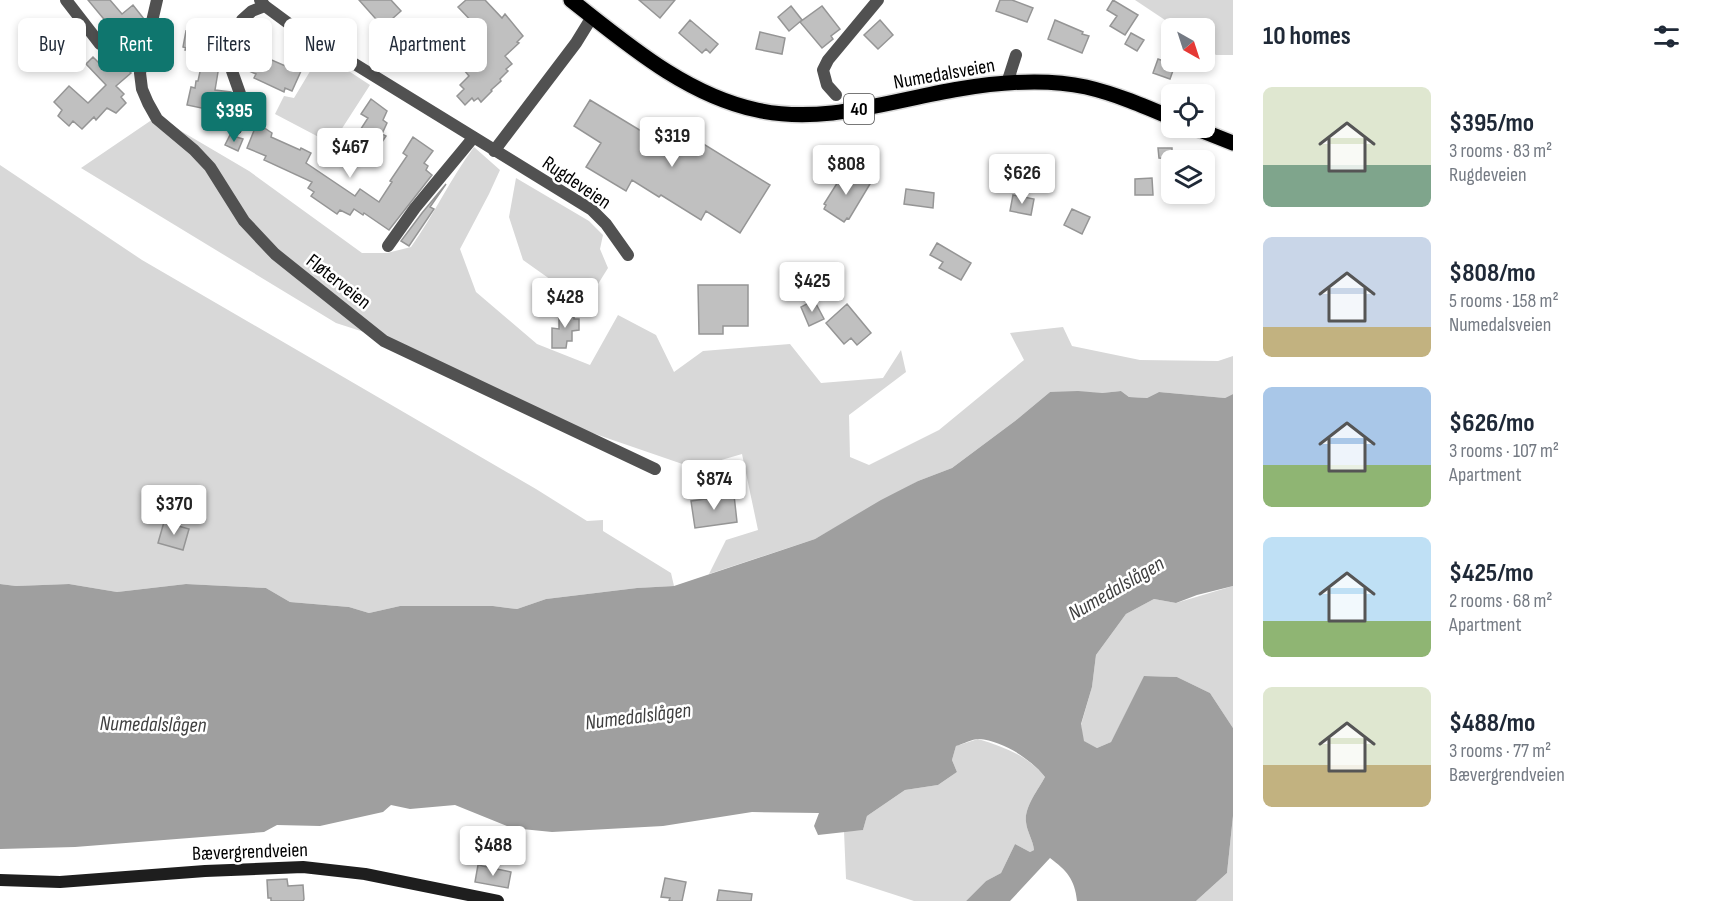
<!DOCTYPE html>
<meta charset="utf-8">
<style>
body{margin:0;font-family:"Sofia Sans Condensed",sans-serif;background:#f6f6f7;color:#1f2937;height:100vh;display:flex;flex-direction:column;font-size:22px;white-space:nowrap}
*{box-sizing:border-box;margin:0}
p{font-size:20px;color:#747a83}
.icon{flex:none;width:33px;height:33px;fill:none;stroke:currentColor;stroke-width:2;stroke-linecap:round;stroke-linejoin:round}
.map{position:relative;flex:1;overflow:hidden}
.drawer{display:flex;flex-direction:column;background:#fff;width:480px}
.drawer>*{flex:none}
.hud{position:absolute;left:18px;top:18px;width:570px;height:54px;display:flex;gap:12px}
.needle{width:39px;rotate:141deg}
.buttons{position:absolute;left:1161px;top:18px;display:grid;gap:12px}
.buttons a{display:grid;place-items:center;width:54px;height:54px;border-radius:9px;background:#fff;box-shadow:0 3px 9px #0003;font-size:30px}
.price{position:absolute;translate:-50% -51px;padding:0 14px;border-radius:6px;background:#fff;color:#222;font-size:20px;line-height:39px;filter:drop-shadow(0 2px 3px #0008)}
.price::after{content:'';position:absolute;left:50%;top:36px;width:18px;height:14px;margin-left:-9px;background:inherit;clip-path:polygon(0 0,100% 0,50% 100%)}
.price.selected{background:#0f766e;color:#fff}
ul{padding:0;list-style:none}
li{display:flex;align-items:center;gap:18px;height:150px;padding:0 30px}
li span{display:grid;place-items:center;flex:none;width:168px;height:120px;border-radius:9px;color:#555}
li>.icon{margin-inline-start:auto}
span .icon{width:72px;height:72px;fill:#fffc;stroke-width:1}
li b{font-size:26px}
h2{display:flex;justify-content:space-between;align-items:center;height:72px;padding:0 30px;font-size:26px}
.tag{padding:0 21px;border-radius:9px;background:#fff;box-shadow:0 3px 9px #0003;font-size:21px;line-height:54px}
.tag.selected{background:#0f766e;color:#fff}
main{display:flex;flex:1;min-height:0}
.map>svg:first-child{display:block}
.green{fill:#d8d8d8}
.water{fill:#9f9f9f}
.building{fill:#c0c0c0;stroke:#959595;stroke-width:1.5}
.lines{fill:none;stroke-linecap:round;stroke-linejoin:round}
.primary-casing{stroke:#dbdbdb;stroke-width:18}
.street{stroke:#515151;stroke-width:12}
.secondary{stroke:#1e1e1e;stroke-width:12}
.primary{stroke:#000;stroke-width:15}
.labels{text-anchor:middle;stroke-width:5;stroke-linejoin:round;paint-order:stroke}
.shield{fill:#fff;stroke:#4c4c4c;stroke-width:1.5}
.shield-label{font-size:18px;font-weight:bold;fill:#000}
.street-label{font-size:20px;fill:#000;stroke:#fff}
.water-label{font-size:21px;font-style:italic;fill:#404040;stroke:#fff}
</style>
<main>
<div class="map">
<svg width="1233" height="901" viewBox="0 0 1233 901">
<rect width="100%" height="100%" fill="#fff"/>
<path class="green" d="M1135,0H1233V55H1216L1205,47L1204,28H1177Z
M321,53L370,85L332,144L275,114L284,96L294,98Z
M159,115L181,131L249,171L362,253H387L411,247C434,215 450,179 474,147L500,170L489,194L460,249L476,292L537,344L590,365L618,315L656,335L674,372L703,351L790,344L821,383L883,378L901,350L906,372L849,415L850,457L869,465L939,430L1024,360L1010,333L1063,327L1072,346L1140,360L1218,361L1233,356V394L1225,398L1159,392L1147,398L1129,397L1121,391L1102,393L1050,392L1015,421L952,468L918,481L815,539L709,574L726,540L758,530L742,454L694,468L572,426L401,344L336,323L81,168Z
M0,165L142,260L536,489L587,521L603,520V531L671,573L674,586L637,588L546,599L517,609L493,606H400L369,613L349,607L290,602L266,588L186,584L117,592L69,584L16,586L0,584Z
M516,178L589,221L603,235L600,249L608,268L598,284L584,291L571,279L554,282L523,260L509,217Z
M1233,586V728L1210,693L1177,677L1145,676L1111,742L1097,748L1083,741L1081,725L1092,687L1096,655L1126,614L1154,599L1176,603Z
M978,739C1004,747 1027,755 1045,777C1038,790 1024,807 1026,822C1027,832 1033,840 1034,850L1030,852L1015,844L1001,873L986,881L966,901H914L846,879L844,831L863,830L867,816L905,790L938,785L957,772L952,760L956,746Z
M1233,816V901H1196L1227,873Z"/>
<path class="water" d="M1078,391L1102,393L1121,391L1129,397L1147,398L1159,392L1225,398L1233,394V586L1197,595L1176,603L1154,599L1126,614L1096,655L1092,687L1081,724L1084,741L1097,748L1111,742L1144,676L1177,677L1210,693L1233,728V816L1227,873L1196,901H1077C1075,879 1066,870 1050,858L1010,901H966L986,881L1001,873L1015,844L1030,852L1034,850C1033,840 1027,832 1026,822C1024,807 1038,790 1045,777C1031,759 1003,741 979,739C972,739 963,744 956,746L952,760L957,772L938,785L905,790L867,816L863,830L818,835L814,826L819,813L752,812L663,826L552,832L512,828L455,805L410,809L391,805L383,812L320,826L277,825L264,832L75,847L0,849V584L16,586L69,584L117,592L186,584L266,588L290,602L349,607L369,613L400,606H493L517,609L546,599L637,588L674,586L815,539L881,500L918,481L952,468L1015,421L1050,392Z"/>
<path class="building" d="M88,0H110L122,14L133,5L144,19L141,22L142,23L135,30L140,36L127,47Z
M359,0H391L401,11L383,27Z
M466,0H485L502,18L505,14L523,36L517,42L519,43L505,56L512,64L506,69L508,71L500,79L501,81L491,90L492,91L481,102L478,98L474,101L472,98L465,105L457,96L464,89L460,85L469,76L454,58L480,33L477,30L479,29L458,7Z
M639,0H675L660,18Z
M1000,0H1012L1033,8L1027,22L996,11Z
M1113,0L1138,15L1125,35L1110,26L1117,16L1107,10Z
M791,6L802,20L789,31L778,17Z
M822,6L840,29L831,36L833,39L822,48L800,22Z
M690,20L718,44L710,53L706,49L702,53L679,33Z
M880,20L893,35L878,49L864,35Z
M1055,20L1083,32L1082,34L1089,36L1082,53L1048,39Z
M191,21L209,24L206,41L225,45L224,61L220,60L215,90L231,92L235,103L228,130L219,129L221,112L187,105L191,87L195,88L196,81H198L204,53L185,50L186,48L183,47L186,31L189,32Z
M58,31L75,47L73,50L75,52L57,70L54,69L37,52L42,47L40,45L51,34L53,36Z
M760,32L785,38L782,54L756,49Z
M1131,33L1144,40L1137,51L1125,44Z
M247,42L262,51L260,55L290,68L291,66L301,71L292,91L285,88L284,92L254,78L256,74L242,68L244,65L241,64L242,48L244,49Z
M122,51L134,64L128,70L131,73L116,86L124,94L121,97L126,103L116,113L107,108L96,120L94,117L82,129L73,121L69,126L58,116L62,110L54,102L69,86L88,103L106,85L86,64L93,57L104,68Z
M1158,59L1175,65L1170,79L1153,73Z
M371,99L387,111L383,120L387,123L382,134L386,136L368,163L364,160L360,166L344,155L368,118L361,114Z
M590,100L656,140L668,122L770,185L740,233L706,211L701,220L661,195L659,197L632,180L626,191L586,167L601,143L574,126Z
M257,123L272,133L271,137L300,150L301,148L311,153L306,163L355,196L360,189L379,202L392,182L390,181L407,156L403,153L413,137L433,151L424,163L428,166L426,170L432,175L389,230L364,213L363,215L354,209L350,215L340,210L337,214L311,196L314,192L308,188L312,182L264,160L266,156L247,148Z
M230,135L243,139L238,151L225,145Z
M1158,148H1172V159L1159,158Z
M846,169L870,184L849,219L847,218L844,222L824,209L826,205L824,204Z
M1152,178L1153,195H1135V179Z
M446,184L430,207L434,209L409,246L401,241L422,213Z
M906,189L934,193L933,208L904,204Z
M1013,195L1034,199L1031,215L1010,211Z
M1072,209L1090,217L1082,234L1064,225Z
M937,243L971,263L961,280L939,268L943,262L930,255Z
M698,285H748V326H723V334H699Z
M814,300L824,319L809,326L801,307Z
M847,304L871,333L857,345L851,338L844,344L826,323Z
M559,311H574V319H579V330L572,331V341H567L566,348H552V328L559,329Z
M734,495L737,522L695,528L691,501Z
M164,522L189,529L183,550L158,543Z
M478,865L511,872L508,888L475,882Z
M665,878L686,882L682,901H669L670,898L661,897Z
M287,879L288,886L303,885L304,899L303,901H271V898H268L267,880Z
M719,890L752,894L751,901H717Z"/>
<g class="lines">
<defs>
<path id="primary" d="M571,0C627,44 686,95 757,110C825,125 892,100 959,89C1000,82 1045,78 1086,87C1116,94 1144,106 1172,118
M1195,128L1233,143"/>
</defs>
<use href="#primary" class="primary-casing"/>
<path class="street" d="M66,0L100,44
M157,0L140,73L142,89L148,103L157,119L194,150L210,167L244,221L275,254L384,341L655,469
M260,0L265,6L288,23L592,210L606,224L628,255
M1007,83L1016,55
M836,95L827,85L823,70L828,60L878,0
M236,129L242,111L243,102L232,71L234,40L242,20L252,11L265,6
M494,151L576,43L592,17
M388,246L415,208L473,138"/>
<path class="secondary" d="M0,880L60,882L205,871L303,867L365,874L498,901"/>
<use href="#primary" class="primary"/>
</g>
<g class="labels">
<rect class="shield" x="844" y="94" width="30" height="30" rx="4.5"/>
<g class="shield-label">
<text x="859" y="115">40</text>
</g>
<g class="street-label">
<text transform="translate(944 73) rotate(-10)" y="7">Numedalsveien</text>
<text transform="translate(577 182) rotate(34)" y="7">Rugdeveien</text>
<text transform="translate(339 281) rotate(38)" y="7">Fløterveien</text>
<text transform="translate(250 851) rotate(-2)" y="7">Bævergrendveien</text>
</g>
<g class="water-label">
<text transform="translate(1116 588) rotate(-30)" y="7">Numedalslågen</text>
<text transform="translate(638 716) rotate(-7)" y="7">Numedalslågen</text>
<text transform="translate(153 724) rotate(1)" y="7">Numedalslågen</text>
</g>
</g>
</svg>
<div class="buttons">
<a><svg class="needle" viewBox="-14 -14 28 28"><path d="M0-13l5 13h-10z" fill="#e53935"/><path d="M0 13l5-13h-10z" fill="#747a83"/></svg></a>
<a><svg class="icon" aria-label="locate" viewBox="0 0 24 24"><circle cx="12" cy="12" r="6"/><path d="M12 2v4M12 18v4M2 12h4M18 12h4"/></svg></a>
<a><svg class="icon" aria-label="layers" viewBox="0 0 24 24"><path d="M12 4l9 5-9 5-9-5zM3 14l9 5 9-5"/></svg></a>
</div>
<b class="price selected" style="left:234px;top:143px">$395</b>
<b class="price" style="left:672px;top:168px">$319</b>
<b class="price" style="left:350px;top:179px">$467</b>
<b class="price" style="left:846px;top:196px">$808</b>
<b class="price" style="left:1022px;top:205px">$626</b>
<b class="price" style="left:812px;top:313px">$425</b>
<b class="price" style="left:565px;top:329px">$428</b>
<b class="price" style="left:714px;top:511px">$874</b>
<b class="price" style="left:174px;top:536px">$370</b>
<b class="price" style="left:493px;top:877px">$488</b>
<div class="hud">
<a class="tag">Buy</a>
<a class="tag selected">Rent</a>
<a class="tag">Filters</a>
<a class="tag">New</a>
<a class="tag">Apartment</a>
</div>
</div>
<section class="drawer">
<h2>10 homes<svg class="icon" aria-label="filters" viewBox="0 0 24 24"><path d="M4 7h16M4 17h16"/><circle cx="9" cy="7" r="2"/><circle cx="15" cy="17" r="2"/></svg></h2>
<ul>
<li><span style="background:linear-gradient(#dfe7d0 65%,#7fa58c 0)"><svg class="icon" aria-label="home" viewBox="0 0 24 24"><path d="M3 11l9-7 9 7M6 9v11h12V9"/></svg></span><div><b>$395/mo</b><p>3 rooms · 83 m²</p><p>Rugdeveien</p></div></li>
<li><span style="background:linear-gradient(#c9d6e8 75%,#c2b280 0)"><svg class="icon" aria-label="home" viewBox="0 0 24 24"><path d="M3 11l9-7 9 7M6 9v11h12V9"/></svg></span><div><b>$808/mo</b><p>5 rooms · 158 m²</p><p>Numedalsveien</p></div></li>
<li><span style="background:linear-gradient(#a9c7e8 65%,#8fb573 0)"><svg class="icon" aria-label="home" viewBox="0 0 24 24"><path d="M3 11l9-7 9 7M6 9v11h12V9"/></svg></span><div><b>$626/mo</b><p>3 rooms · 107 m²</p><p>Apartment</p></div></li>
<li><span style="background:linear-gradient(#bfe0f5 70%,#8fb573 0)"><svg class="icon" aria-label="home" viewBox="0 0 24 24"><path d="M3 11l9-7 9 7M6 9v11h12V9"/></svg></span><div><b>$425/mo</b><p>2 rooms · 68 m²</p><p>Apartment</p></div></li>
<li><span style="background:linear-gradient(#dfe7d0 65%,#c2b280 0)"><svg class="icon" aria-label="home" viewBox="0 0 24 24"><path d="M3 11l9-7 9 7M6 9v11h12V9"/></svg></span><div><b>$488/mo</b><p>3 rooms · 77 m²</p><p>Bævergrendveien</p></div></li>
</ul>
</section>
</main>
